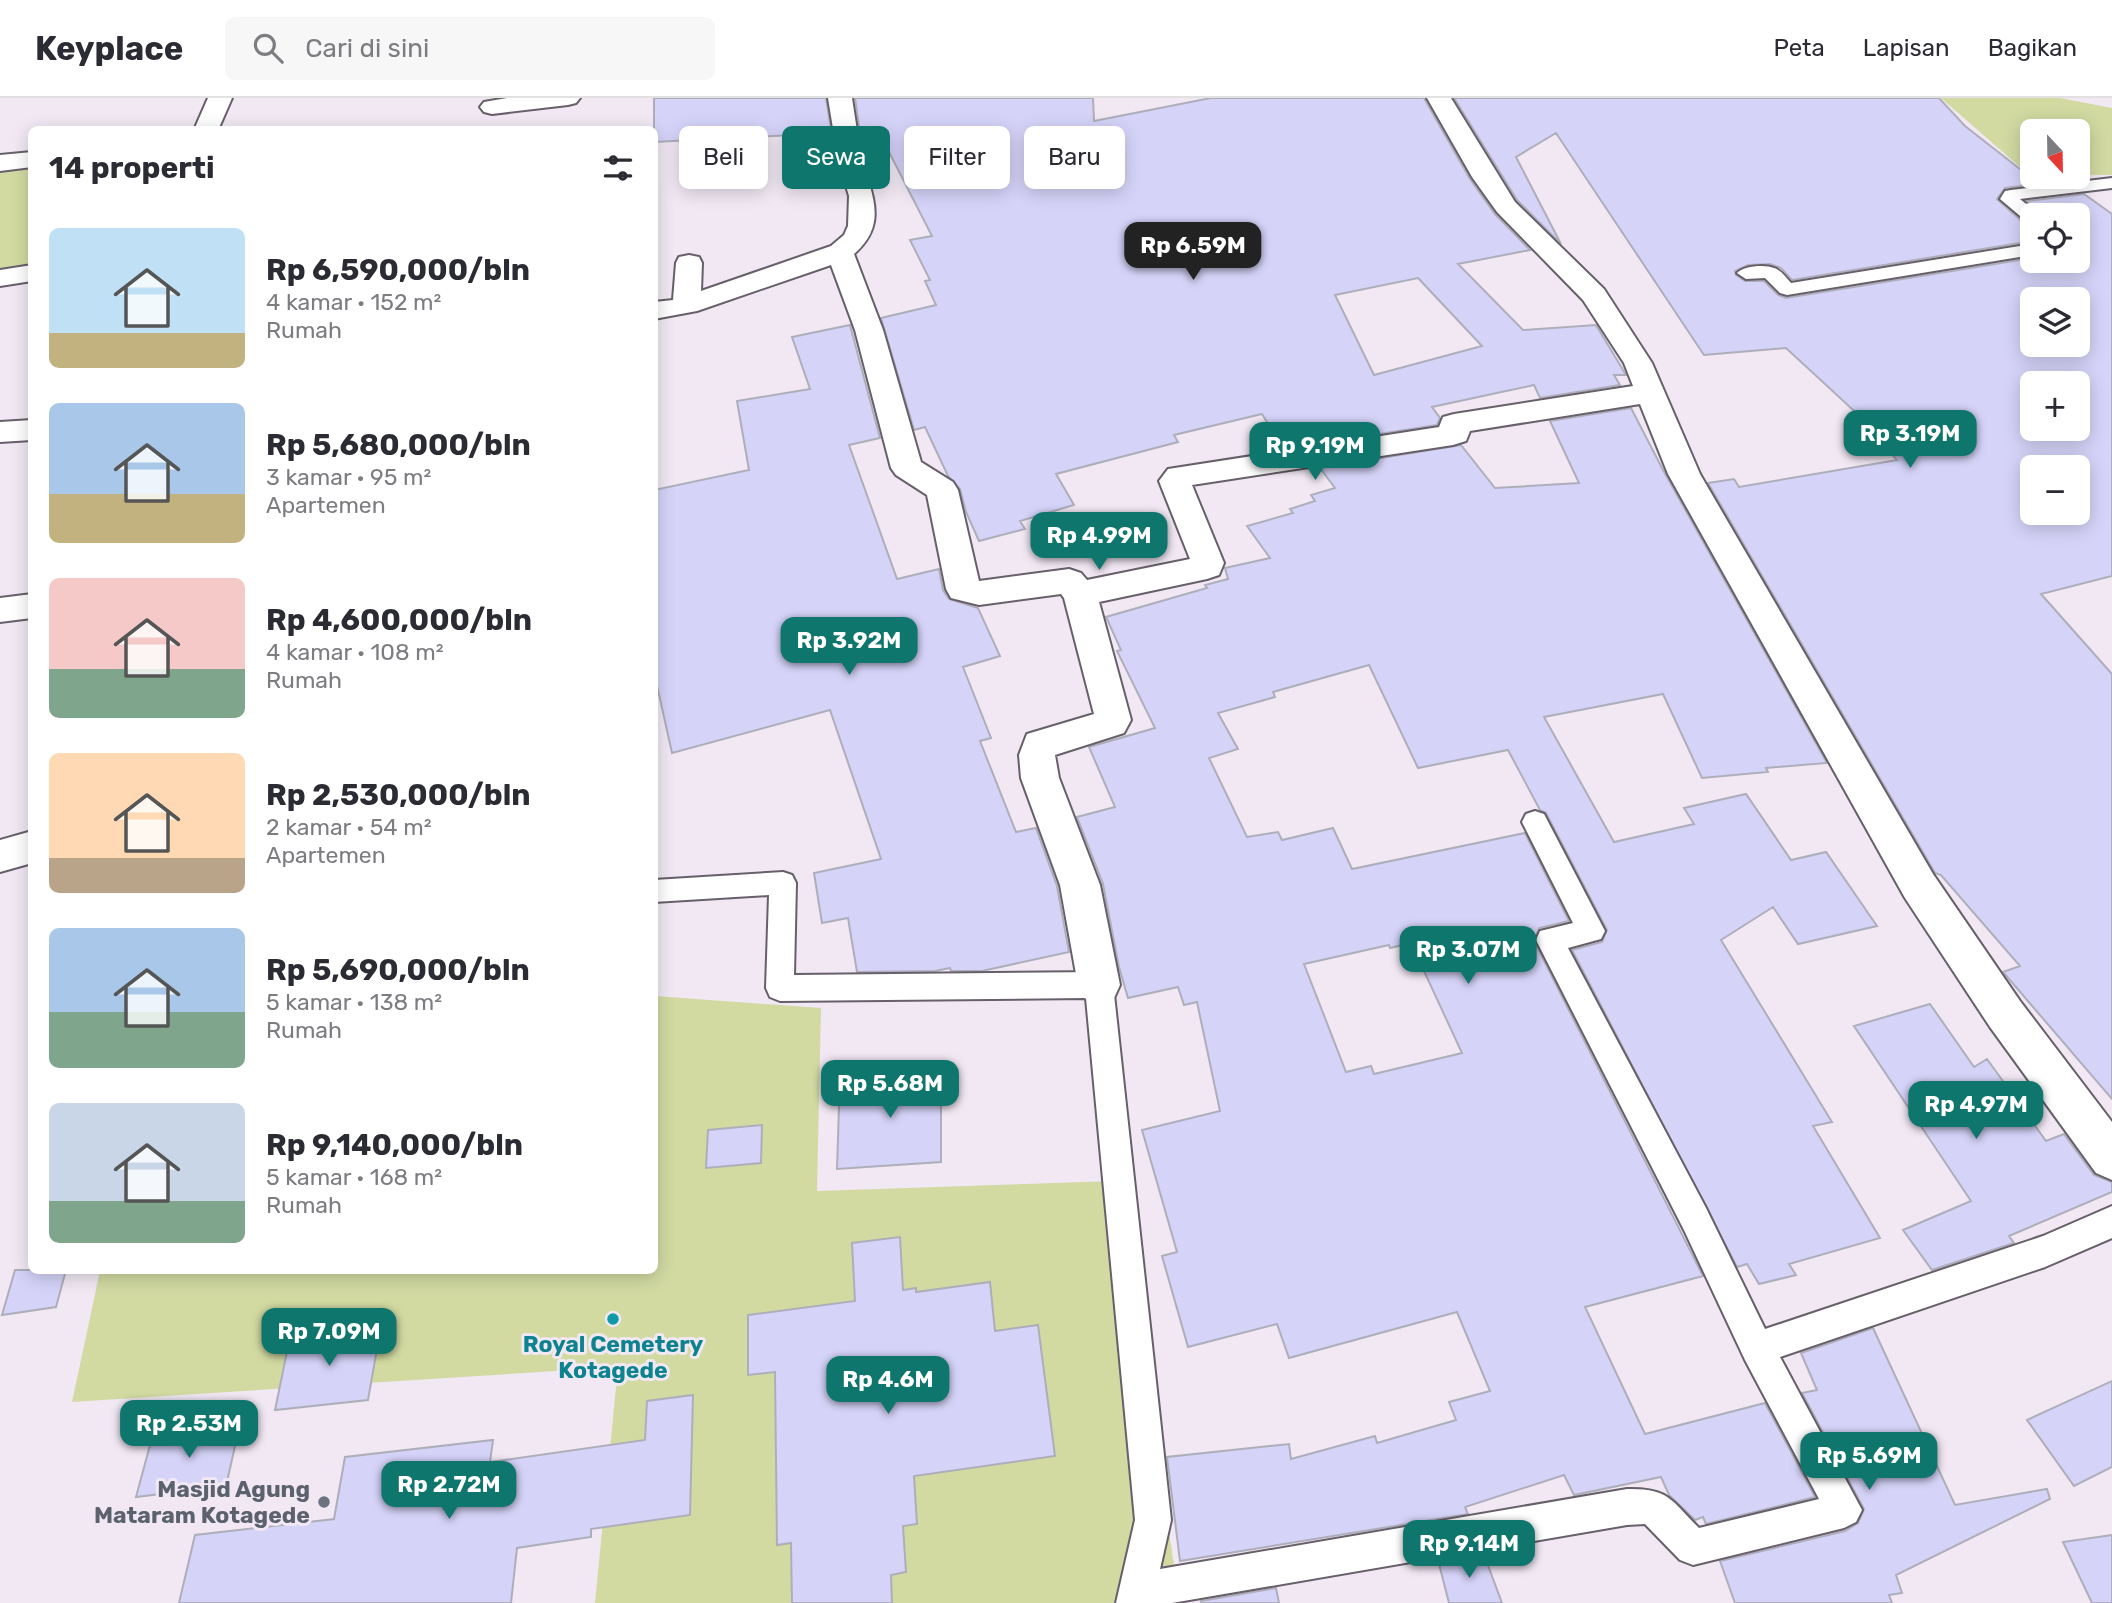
<!DOCTYPE html>
<html lang="id">
<meta charset="utf-8">
<style>
body{margin:0;font-family:Rubik,sans-serif;background:#f7f7f7;color:#2b2b33;height:100vh;display:flex;flex-direction:column;font-size:26px;white-space:nowrap}
*{box-sizing:border-box;margin:0}
p{font-size:23px;color:#7c7c81}
.icon{flex:none;width:38px;height:38px;fill:none;stroke:currentColor;stroke-width:2;stroke-linecap:round;stroke-linejoin:round}
.map{position:relative;flex:1;overflow:hidden}
.sheet{position:absolute;left:28px;top:28px;width:630px;height:1148px;display:flex;flex-direction:column;background:#fff;border-radius:10px;box-shadow:0 4px 18px #0003}
.sheet>*{flex:none}
.top-card{position:absolute;left:679px;top:28px;width:665px;height:63px;display:flex;gap:14px}
.needle{width:46px;rotate:158deg}
.buttons{position:absolute;left:2020px;top:21px;display:grid;gap:14px}
.buttons a{display:grid;place-items:center;width:70px;height:70px;border-radius:10px;background:#fff;box-shadow:0 4px 18px #0003;font-size:35px}
.price{position:absolute;translate:-50% -60px;padding:0 16px;border-radius:14px;background:#0f766e;color:#fff;font-size:23px;line-height:46px;filter:drop-shadow(0 2px 4px #0008)}
.price::after{content:'';position:absolute;left:50%;top:42px;width:21px;height:16px;margin-left:-10px;background:inherit;clip-path:polygon(0 0,100% 0,50% 100%)}
.price.active{background:#222;color:#fff}
ul{padding:0;list-style:none}
li{display:flex;align-items:center;gap:21px;height:175px;padding:0 21px}
li span{display:grid;place-items:center;flex:none;width:196px;height:140px;border-radius:10px;color:#555}
li>.icon{margin-inline-start:auto}
span .icon{width:84px;height:84px;fill:#fffc;stroke-width:1}
li b{font-size:30px}
h2{display:flex;justify-content:space-between;align-items:center;height:84px;padding:0 21px;font-size:30px}
.pill{padding:0 24px;border-radius:10px;background:#fff;box-shadow:0 4px 18px #0003;font-size:24px;line-height:63px}
.pill.active{background:#0f766e;color:#fff}
header{display:flex;align-items:center;gap:42px;box-sizing:border-box;height:98px;padding:0 35px;background:#fff;border-bottom:2px solid #e1e1e2}
header strong{font-size:33px}
nav{display:flex;gap:38px;margin-inline-start:auto;font-size:24px}
.search{width:490px;height:63px;background:#f7f7f7;display:flex;align-items:center;gap:18px;box-sizing:border-box;padding:0 24px;border-radius:10px;color:#7c7c81;font-size:26px}
.map>svg:first-child{display:block}
.green{fill:#d2daa2}
.building{fill:#d5d3f8;stroke:#aeaebb;stroke-width:2;fill-rule:evenodd}
.lines{fill:none;stroke-linecap:round;stroke-linejoin:round}
.lane-casing{stroke:#675f69;stroke-width:4}
.street-casing{stroke:#675f69;stroke-width:4}
.lane{fill:#fff;fill-rule:evenodd}
.street{fill:#fff;fill-rule:evenodd}
.culture-dot{fill:#0f9aa8;stroke:#f1e8f4;stroke-width:2.5}
.worship-dot{fill:#6b7280;stroke:#f1e8f4;stroke-width:2.5}
.labels{text-anchor:middle;stroke-width:6;stroke-linejoin:round;paint-order:stroke}
.near-culture-label{font-size:23px;font-weight:bold;fill:#0d838f;stroke:#f1e8f4}
.near-worship-label{font-size:23px;font-weight:bold;fill:#5b616d;stroke:#f1e8f4;text-anchor:end}
</style>
<header>
<strong>Keyplace</strong>
<div class="search"><svg class="icon" aria-label="search" viewBox="0 0 24 24"><circle cx="10" cy="10" r="6"/><path d="M15 15l6 6"/></svg>Cari di sini</div>
<nav><a>Peta</a><a>Lapisan</a><a>Bagikan</a></nav>
</header>
<div class="map">
<svg width="2112" height="1505" viewBox="0 0 2112 1505">
<rect width="100%" height="100%" fill="#f1e8f4"/>
<path class="green" d="M1941,0H2060L2112,10V77H2077V33H2032V77H2029Z
M31,64V178L0,183V68Z
M655,898L821,910L817,1093L1114,1083L1180,1505H595L618,1269L72,1304L100,1173L654,1172Z"/>
<path class="building" d="M654,0H826L832,38L794,41V37L654,44Z
M855,0H1093L1094,23L1211,0H1424L1470,81L1495,116L1530,152L1458,166L1523,232L1596,227L1626,277H1614L1620,287L1540,300L1534,287L1432,309L1440,320L1437,327L1302,348L1287,327L1271,331L1262,316L1174,337L1178,344L1056,376L1074,407L1020,423L1025,431L979,443L966,414L960,391L948,378L925,329L914,332L881,220L936,207L925,183L930,182L910,142L932,138L888,52V33L860,35ZM1418,180L1482,248L1374,277L1335,197Z
M1454,0H1939L1965,28L2039,86L2005,90L1997,101L2024,125L2032,127V143L1792,182L1781,170L1770,166L1748,167L1735,173L1736,177L1745,183H1764L1778,197L1786,200L2032,160V163H2077V117H2042L2027,103L2084,96L2112,116V478L2041,496L2112,576V1001L2003,874L2020,868L1941,777L1935,775L1708,385L1734,381L1739,389L1897,362L1884,348L1890,346L1786,250L1704,257L1556,35L1516,59L1561,146L1517,102ZM2032,201H2077V247H2032ZM2032,285H2077V331H2032ZM2032,369H2077V415H2032Z
M850,227L880,340L849,347L897,481L939,471L943,492L949,501L978,510L1000,558L963,569L991,640L980,643L1016,734L1036,730L1057,788L1069,854L982,873H951L950,870L935,873L857,874L848,820L822,825L814,775L881,761L830,612L672,655L654,574V392L749,372L737,303L810,291L792,239Z
M1631,310L1663,372L1827,665L1766,670L1768,674L1702,680L1663,596L1544,619L1614,744L1694,726L1684,710L1746,696L1791,762L1826,754L1877,828L1798,846L1773,809L1721,842L1832,1024L1813,1028L1880,1140L1789,1166L1796,1177L1759,1186L1747,1166L1737,1169L1572,852L1602,844L1607,832L1546,715L1540,712L1508,652L1418,670L1369,567L1273,594L1275,599L1218,615L1238,651L1209,660L1247,739L1278,734L1282,742L1333,730L1352,771L1525,735L1569,823L1539,830L1534,843L1703,1178L1585,1209L1645,1336L1765,1305L1815,1399L1706,1426L1703,1419L1695,1422L1669,1397L1661,1379L1574,1397L1564,1377L1465,1409L1468,1416L1180,1463L1167,1359L1289,1346L1291,1361L1375,1338L1377,1345L1456,1322L1449,1304L1490,1293L1457,1214L1289,1260L1277,1226L1188,1249L1162,1158L1177,1154L1142,1032L1220,1013L1197,904L1184,907L1178,889L1128,900L1119,869L1103,786L1077,719L1115,709L1089,649L1155,630L1117,553L1121,552L1106,519L1207,490L1205,487L1228,481L1225,470L1270,460L1247,428L1293,415L1290,411L1315,403L1311,397L1335,390L1320,370L1461,347L1495,390L1579,385L1550,323ZM1411,845L1462,955L1374,976L1371,968L1346,974L1304,866L1389,847L1390,850Z
M1930,906L1974,969L1987,961L2046,1043L2064,1036L2094,1077L2112,1084V1094L2009,1138L2014,1145L1932,1172L1903,1132L1971,1103L1854,928Z
M941,973V1064L837,1071L840,978Z
M762,1027L761,1065L706,1070L708,1032Z
M900,1139L903,1192L916,1190V1194L990,1184L995,1233L1038,1227L1055,1358L914,1378L917,1426L903,1428L906,1474L891,1477L892,1505H792L791,1445L777,1447L775,1274L748,1277V1217L855,1203L852,1145Z
M15,1172H66L56,1209L2,1217Z
M381,1228L368,1302L275,1312L290,1239Z
M1873,1230L1955,1407L2047,1391L2050,1401L1896,1477L1902,1495L1889,1497L1892,1505H1735L1720,1463L1845,1433L1858,1425L1864,1411L1802,1295L1817,1292L1801,1255Z
M2112,1283V1369L2074,1388L2027,1322Z
M693,1297L690,1417L591,1431V1439L517,1450L511,1505H179L195,1437L334,1421L345,1359L493,1342L490,1364L645,1342L647,1303Z
M240,1326L226,1388L136,1399L153,1336Z
M2112,1437V1505H2092L2063,1444Z
M1483,1454L1502,1505H1449L1438,1462Z
M1276,1490L1279,1505H1201V1503Z"/>
<g class="lines">
<defs>
<path id="lane" d="M2112,80V90L2020,101L2040,117H2032V124L2026,123L2000,101L2005,93L2011,92Z
M2032,146V157L1787,197L1780,195L1765,180L1746,181L1737,175C1743,168 1765,166 1774,170C1781,172 1786,180 1791,185Z
M1535,713L1544,716L1605,833L1601,841L1568,850L1706,1110L1765,1231L2043,1138L2112,1108V1140L2045,1169L1780,1259L1862,1412L1856,1424L1844,1430L1693,1467L1680,1462L1645,1426L1627,1427L1172,1505H1116L1135,1422L1086,900L780,903L770,899L766,890L769,797L654,804V782L783,774L792,777L796,785L794,877L1099,874L1109,878L1113,887L1171,1422L1160,1471L1627,1391C1669,1390 1671,1402 1699,1430L1819,1401L1745,1262L1684,1132L1536,842L1540,833L1573,825L1522,724L1526,716Z"/>
<path id="street" d="M208,0H232L218,32H194Z
M507,0H580L576,5L568,7L492,16L484,14L480,9L484,4Z
M828,0H852C855,20 858,40 862,60C871,97 889,125 854,156L883,232L921,364L953,384L958,392L979,483L1069,471L1081,475L1087,482L1190,461L1159,383L1168,371L1439,329L1443,319L1454,316L1633,288L1624,265L1583,202L1497,114L1472,79L1427,0H1451L1515,104L1604,191L1652,265L1700,376L1933,776L2020,903L2112,1024V1082L2096,1075L1990,929L1905,800L1668,376L1640,306L1470,333L1466,343L1453,347L1192,387L1224,465L1219,477L1207,481L1099,504L1131,622L1124,635L1055,657L1059,680L1100,787L1120,887L1114,900L1099,905L1084,900L1078,887L1060,787L1021,680L1019,657L1027,636L1094,616L1064,500L1061,496L979,507L951,500L946,491L927,397L896,377L891,370L855,232L831,167L697,213L654,221V204L673,202L676,165L679,159L689,157L699,159L702,165L701,193L831,148L844,137L848,128L849,98L838,61Z
M32,54V69L0,73V57Z
M32,167V183L0,188V172Z
M32,322V342L0,344V324Z
M32,496V520L0,524V500Z
M32,733V765L0,774V742Z"/>
</defs>
<use href="#lane" class="lane-casing"/>
<use href="#street" class="street-casing"/>
<use href="#lane" class="lane"/>
<use href="#street" class="street"/>
</g>
<circle class="culture-dot" cx="613" cy="1221" r="7"/>
<circle class="worship-dot" cx="324" cy="1404" r="7"/>
<g class="labels">
<g class="near-culture-label">
<text x="613" y="1254">Royal Cemetery<tspan x="613" dy="26">Kotagede</tspan></text>
</g>
<g class="near-worship-label">
<text x="310" y="1399">Masjid Agung<tspan x="310" dy="26">Mataram Kotagede</tspan></text>
</g>
</g>
</svg>
<div class="buttons">
<a><svg class="needle" viewBox="-14 -14 28 28"><path d="M0-13l5 13h-10z" fill="#e53935"/><path d="M0 13l5-13h-10z" fill="#7c7c81"/></svg></a>
<a><svg class="icon" aria-label="locate" viewBox="0 0 24 24"><circle cx="12" cy="12" r="6"/><path d="M12 2v4M12 18v4M2 12h4M18 12h4"/></svg></a>
<a><svg class="icon" aria-label="layers" viewBox="0 0 24 24"><path d="M12 4l9 5-9 5-9-5zM3 14l9 5 9-5"/></svg></a>
<a>+</a>
<a>−</a>
</div>
<b class="price active" style="left:1193px;top:184px">Rp 6.59M</b>
<b class="price" style="left:1910px;top:372px">Rp 3.19M</b>
<b class="price" style="left:1315px;top:384px">Rp 9.19M</b>
<b class="price" style="left:1099px;top:474px">Rp 4.99M</b>
<b class="price" style="left:849px;top:579px">Rp 3.92M</b>
<b class="price" style="left:1468px;top:888px">Rp 3.07M</b>
<b class="price" style="left:890px;top:1022px">Rp 5.68M</b>
<b class="price" style="left:1976px;top:1043px">Rp 4.97M</b>
<b class="price" style="left:329px;top:1270px">Rp 7.09M</b>
<b class="price" style="left:888px;top:1318px">Rp 4.6M</b>
<b class="price" style="left:189px;top:1362px">Rp 2.53M</b>
<b class="price" style="left:1869px;top:1394px">Rp 5.69M</b>
<b class="price" style="left:449px;top:1423px">Rp 2.72M</b>
<b class="price" style="left:1469px;top:1482px">Rp 9.14M</b>
<div class="top-card">
<a class="pill">Beli</a>
<a class="pill active">Sewa</a>
<a class="pill">Filter</a>
<a class="pill">Baru</a>
</div>
<section class="sheet">
<h2>14 properti<svg class="icon" aria-label="filters" viewBox="0 0 24 24"><path d="M4 7h16M4 17h16"/><circle cx="9" cy="7" r="2"/><circle cx="15" cy="17" r="2"/></svg></h2>
<ul>
<li><span style="background:linear-gradient(#bfe0f5 75%,#c2b280 0)"><svg class="icon" aria-label="home" viewBox="0 0 24 24"><path d="M3 11l9-7 9 7M6 9v11h12V9"/></svg></span><div><b>Rp 6,590,000/bln</b><p>4 kamar · 152 m²</p><p>Rumah</p></div></li>
<li><span style="background:linear-gradient(#a9c7e8 65%,#c2b280 0)"><svg class="icon" aria-label="home" viewBox="0 0 24 24"><path d="M3 11l9-7 9 7M6 9v11h12V9"/></svg></span><div><b>Rp 5,680,000/bln</b><p>3 kamar · 95 m²</p><p>Apartemen</p></div></li>
<li><span style="background:linear-gradient(#f6c9c9 65%,#7fa58c 0)"><svg class="icon" aria-label="home" viewBox="0 0 24 24"><path d="M3 11l9-7 9 7M6 9v11h12V9"/></svg></span><div><b>Rp 4,600,000/bln</b><p>4 kamar · 108 m²</p><p>Rumah</p></div></li>
<li><span style="background:linear-gradient(#ffd9b3 75%,#b9a48a 0)"><svg class="icon" aria-label="home" viewBox="0 0 24 24"><path d="M3 11l9-7 9 7M6 9v11h12V9"/></svg></span><div><b>Rp 2,530,000/bln</b><p>2 kamar · 54 m²</p><p>Apartemen</p></div></li>
<li><span style="background:linear-gradient(#a9c7e8 60%,#7fa58c 0)"><svg class="icon" aria-label="home" viewBox="0 0 24 24"><path d="M3 11l9-7 9 7M6 9v11h12V9"/></svg></span><div><b>Rp 5,690,000/bln</b><p>5 kamar · 138 m²</p><p>Rumah</p></div></li>
<li><span style="background:linear-gradient(#c9d6e8 70%,#7fa58c 0)"><svg class="icon" aria-label="home" viewBox="0 0 24 24"><path d="M3 11l9-7 9 7M6 9v11h12V9"/></svg></span><div><b>Rp 9,140,000/bln</b><p>5 kamar · 168 m²</p><p>Rumah</p></div></li>
</ul>
</section>
</div>
